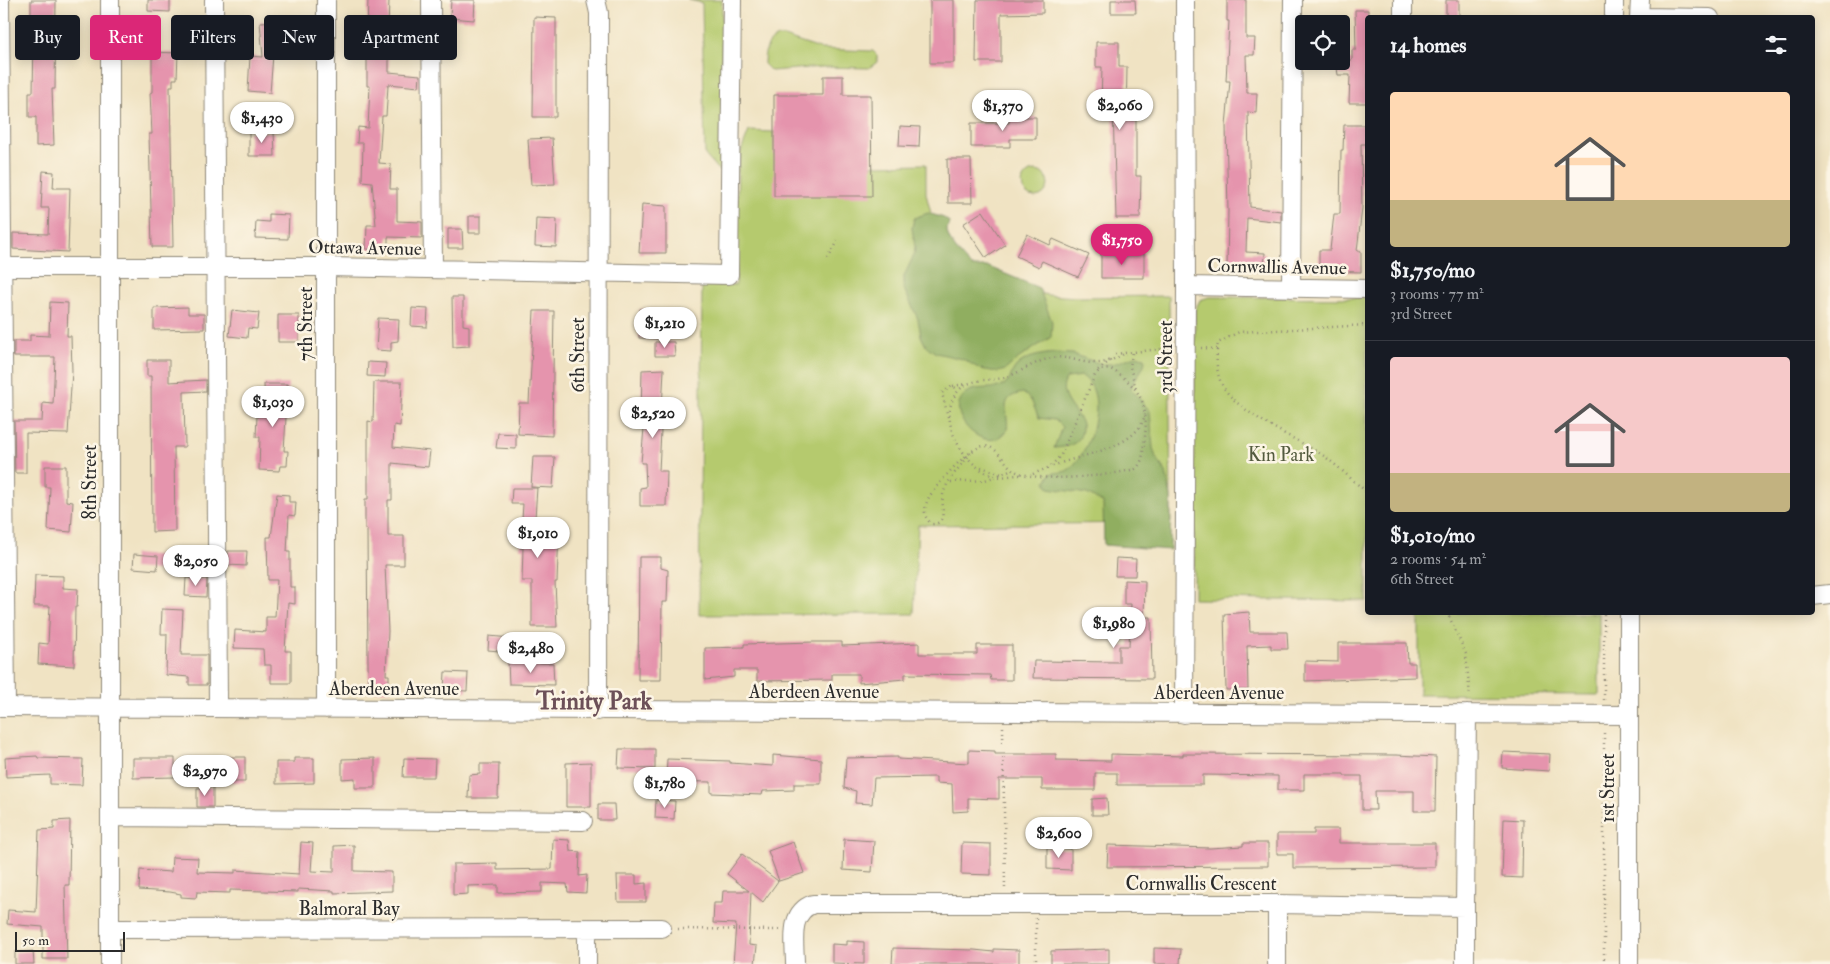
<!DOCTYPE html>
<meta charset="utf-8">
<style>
body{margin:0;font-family:"IM FELL Double Pica",serif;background:#242831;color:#f1f3f6;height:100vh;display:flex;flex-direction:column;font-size:19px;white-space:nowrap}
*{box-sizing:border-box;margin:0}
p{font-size:16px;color:#9ea1a6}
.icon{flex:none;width:28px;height:28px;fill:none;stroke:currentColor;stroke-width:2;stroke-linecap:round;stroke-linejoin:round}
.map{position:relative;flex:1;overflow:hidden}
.drawer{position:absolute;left:1365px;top:15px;width:450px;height:600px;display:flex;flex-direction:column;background:#171b24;border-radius:5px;box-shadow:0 2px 12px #0003}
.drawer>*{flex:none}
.guide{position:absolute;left:15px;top:15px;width:475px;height:45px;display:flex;gap:10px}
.fabs{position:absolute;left:1295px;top:15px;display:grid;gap:10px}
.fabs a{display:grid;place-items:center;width:55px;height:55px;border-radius:5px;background:#171b24;box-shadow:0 2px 12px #0003;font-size:25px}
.scale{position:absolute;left:15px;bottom:12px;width:110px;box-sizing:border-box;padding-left:5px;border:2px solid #2b2b2b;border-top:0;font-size:14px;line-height:18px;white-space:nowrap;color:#2b2b2b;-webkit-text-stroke:4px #fcf5e5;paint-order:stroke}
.price{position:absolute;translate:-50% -42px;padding:0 11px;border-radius:18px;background:#fff;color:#222;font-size:16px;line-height:32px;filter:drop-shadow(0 1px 2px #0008)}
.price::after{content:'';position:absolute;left:50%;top:30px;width:15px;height:11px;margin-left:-8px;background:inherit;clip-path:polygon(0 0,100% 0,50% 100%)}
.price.active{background:#db2777;color:#fff}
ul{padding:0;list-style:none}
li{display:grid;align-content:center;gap:10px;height:265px;padding:0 25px}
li+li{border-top:1px solid #363941}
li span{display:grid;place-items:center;height:155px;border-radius:5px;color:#555}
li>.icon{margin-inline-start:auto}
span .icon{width:90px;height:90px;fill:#fffc;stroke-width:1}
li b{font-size:21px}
h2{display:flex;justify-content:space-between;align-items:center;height:60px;padding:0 25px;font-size:21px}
.chip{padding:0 18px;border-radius:5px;background:#171b24;box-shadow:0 2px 12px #0003;font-size:18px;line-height:45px}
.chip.active{background:#db2777;color:#fff}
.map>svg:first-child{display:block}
.green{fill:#b5ca6e;stroke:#707a4c}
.forest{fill:#90ae61;stroke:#5e6c46}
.building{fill:#e594ad}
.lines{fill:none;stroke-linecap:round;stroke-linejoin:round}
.minor-casing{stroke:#8e8777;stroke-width:20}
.path{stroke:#8e8777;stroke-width:2.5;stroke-dasharray:1 4;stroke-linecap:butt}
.minor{stroke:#fff;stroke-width:18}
.labels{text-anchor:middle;stroke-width:5;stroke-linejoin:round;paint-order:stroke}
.street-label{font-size:19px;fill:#2b2b2b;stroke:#fcf5e5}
.park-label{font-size:19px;fill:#545b3f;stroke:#fcf5e5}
.district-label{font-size:24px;font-weight:bold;fill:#6c5058;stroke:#fcf5e5}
</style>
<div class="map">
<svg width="1830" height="964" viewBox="0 0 1830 964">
<rect width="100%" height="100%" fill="#fcf5e5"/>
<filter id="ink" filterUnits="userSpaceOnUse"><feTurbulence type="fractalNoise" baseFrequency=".02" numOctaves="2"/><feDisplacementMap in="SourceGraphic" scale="10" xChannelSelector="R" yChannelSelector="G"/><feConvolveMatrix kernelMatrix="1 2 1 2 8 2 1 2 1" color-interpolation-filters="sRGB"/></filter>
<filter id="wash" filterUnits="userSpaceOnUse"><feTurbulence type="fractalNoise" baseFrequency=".0096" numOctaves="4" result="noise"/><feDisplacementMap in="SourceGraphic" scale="20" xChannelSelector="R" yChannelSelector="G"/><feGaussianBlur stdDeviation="1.12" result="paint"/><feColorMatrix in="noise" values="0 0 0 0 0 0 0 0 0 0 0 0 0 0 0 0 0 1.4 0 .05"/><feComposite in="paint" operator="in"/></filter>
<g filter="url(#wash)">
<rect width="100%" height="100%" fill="#f0e3c3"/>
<path class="green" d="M689,0H722V172L719,171L705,155L702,3Z
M777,37H784L820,49L873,51L877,55V62L869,68L823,67L771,71L764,64C764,53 766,43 777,37Z
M749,131L774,132L775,167L926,164V194L933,221L955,260L1016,288L1047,295L1077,297L1169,296L1171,523L918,525L914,614L699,615L702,285H736L738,159Z
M1022 184a13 13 0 1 1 26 0a13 13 0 1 1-26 0Z
M1209,297L1367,298V601L1194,599L1195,310L1200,300Z
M1419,613H1599V695L1419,694Z"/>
<path class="forest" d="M928,213L944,218L949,222C949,225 947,227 947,230C947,241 964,260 972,267H989L1039,288L1052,322L1051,337L1019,358L1005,370L998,372L980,369L963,359L936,353L926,346L921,336L918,319L904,289V276L914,255L915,247L912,228L914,218Z
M1056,353L1072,354L1101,364H1112L1136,356L1145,358C1146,370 1133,377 1131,389L1150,411L1153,448L1156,458L1166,472L1171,497L1170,550L1104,545L1103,503L1087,494L1049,488L1046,482L1050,474C1056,472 1064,473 1068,470C1091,453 1110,394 1082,376L1067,378C1055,395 1076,409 1082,424C1083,443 1071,447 1054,448L1062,427L1055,420L1039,418L1031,400L1023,393C996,397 1010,414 1007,431C1004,433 1001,436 998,438C978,447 950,416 961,399C972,381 993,394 1007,383C1011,379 1011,373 1014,369C1022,357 1042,354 1056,353Z"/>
<g id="blocks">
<path class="building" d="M31,0H56L55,89H52L54,145L36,146V117H29V92H33L34,36H31Z
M148,0H170V12L148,11Z
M368,0H389L388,30L367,29Z
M451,0H475L474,20L450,18Z
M930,0H954V63H930Z
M977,0H1043V13L1001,14V62H976Z
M1111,0H1135L1136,13H1111Z
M1227,0H1246V38H1255L1254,55H1246L1247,93H1257L1256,113L1248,112L1250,207L1281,211V222L1247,218L1246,252L1265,253L1264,271L1227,269L1228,211L1226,126L1230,81H1226L1229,21H1227Z
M1446,0H1459V18H1446Z
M1355,10H1368V103H1349L1350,75H1338L1336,61L1352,60V50H1356Z
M534,17L556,18V117H533Z
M282,21L284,55H273L270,93L248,91L250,56L263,57L260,22Z
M1096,42H1119V67H1127L1126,120H1136V176H1141L1140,218H1116L1113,107H1101L1102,67H1096Z
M152,52L178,53L177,79H173V86H170L173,247H152L149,134H152L150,93L152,92Z
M367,58H389V72L420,75L419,87L389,84L388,86L386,116H382L379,163L391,164L390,189H397V221L422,222V238L388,237V250L366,249L367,225H376L372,182L362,181L363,143H357L358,127L368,128L370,86H367Z
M823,76H843V95H871L872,196H774V95H823Z
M1009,117H1036V139H1010V147H971V123H1009Z
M1344,125H1368V144H1361L1362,208L1357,251H1361V272L1319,271V250H1330L1334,214H1340L1341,150H1343Z
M900,126L920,127L919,147L899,146Z
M249,132H274L275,156H249Z
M552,138L555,184L531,185L528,139Z
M947,159H971L972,203H948Z
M43,171L54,172L53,188H70L68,252L13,249V233L48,234L49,208H41Z
M642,204L666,206V253H639Z
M983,211L1005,245L986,258L963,224Z
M269,214L289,215L288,239L255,238L256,221L269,222Z
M469,216H481V233H469Z
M536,218L557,219L556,247L535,246Z
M448,229H462L463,248H448Z
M1027,234L1050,245L1053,239L1089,255L1078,277L1042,261L1039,267L1016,256Z
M1101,253H1144V278H1101Z
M452,297H463V325L469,326V346L453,347Z
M50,302L68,303L67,336H71L72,371L68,434L26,433V473H15L14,421H42L43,403L53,404L55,357H14V341H30V335L49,336Z
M188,307V314H204V329L154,330V308Z
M412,308L428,309L427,327L411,326Z
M640,309L662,310L661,339L639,338Z
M232,310L259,313L257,329L248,328L247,338L229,336Z
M534,311H554L552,436L518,434L519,403H529Z
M278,315H299V342H278Z
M378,318L399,319L398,341L391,342V351L376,350Z
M655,342H674L675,356H655Z
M147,360H169V382L206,380V391L184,392L185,447H174L175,531L152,532L151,376H147Z
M368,362L386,363L385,377L367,376Z
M664,369L659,471H667L666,506H640V488L646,487L645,463H641L645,416H641L642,370Z
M374,382H402L400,426L394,425L393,447L430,451L428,467L392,463V500H388V536H404V565H385L388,631L386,675H389V691H369L368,664L367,529H365V499H368V421L373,422Z
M264,384H288L284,451H288L287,466H280L279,471L259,470L260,437H256L257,416H265Z
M498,433L516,434V449L496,448Z
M533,457H555L553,488L531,487Z
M45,466H66V501L73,502L71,532L48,530L50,487H45Z
M512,488H537L535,518H543L542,530L559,531L557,582H555L557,627H532V581H522L523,548H520L523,504H511Z
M277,494L289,495V502H296L295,516L289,515L287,552H290V587H295V604L288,603L285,651H291V683H271V665H264L263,649L234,648L235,630L266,632V617H275L277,580H268L267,537H271Z
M228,551H247L246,566L228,565Z
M134,554L158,556L157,570L133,568Z
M639,557H661V568L668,570L667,602H662L661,680H638Z
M1116,558L1136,559L1135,576H1115Z
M35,575L63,576V588L78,589L77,607H75L74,666L38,664L39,643L48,644L50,606H34Z
M186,578L207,579L206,597L185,596Z
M1124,580L1145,581L1144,617H1151L1152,679L1033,678L1034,661L1119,662V646H1129L1131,604H1124Z
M162,609L183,610L181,655H207V685H189V677L166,675L167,634H161Z
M1249,612L1250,632H1287L1288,649H1271V645L1247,646L1248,690H1226L1224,614Z
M489,636L511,638L510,652L488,650Z
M814,642H842V646L919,643V654H977V645H1012V680H991L990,675L905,674V679L859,683V674H832V680L757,681V670H734V677L705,680V648L744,647V644Z
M1338,643H1407L1408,663H1415V677L1305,681V661L1338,662Z
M508,662L553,663L554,685L509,684Z
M445,672L468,673L467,691L444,690Z
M619,749H655V769L618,768Z
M969,750L995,751V754H1056V760L1111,761V754L1183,756V754L1396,755L1436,757L1435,811H1414V791H1375L1376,810H1362V776H1344V774H1304V790H1278V776L1203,775V785H1117V773H1095V790H1042V779H999V799L968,798V811L953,812L952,784L936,783V777L874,778L872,804L855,803L856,791L844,788L846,758L898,757V759L969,763Z
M1503,752L1550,754L1549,771L1502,768Z
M773,755L821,759V784H794V790L763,791L762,795L711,793V782L666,781L667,759L730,761V763L773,766Z
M37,756L38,758L83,759L82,785L50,784V775L6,777L5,758Z
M214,757H245V782H215Z
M133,758H175V777L133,778Z
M294,758H314V783L276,784V762H294Z
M375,758V788H355V778L342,779V759Z
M404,758L435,759L434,777H403Z
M591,762V807H566V763Z
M480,764H499L498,798H468L469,775L480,774Z
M213,787V807H197V788Z
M1107,798L1108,815H1092V799Z
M656,800L675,801L674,819L655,818Z
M598,804H614L615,820H598Z
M1504,819L1523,820L1522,878L1502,877Z
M70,820L69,885H65L67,959H43V927L7,924L8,910L36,912L39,830L54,829V821Z
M1314,829H1339V843H1435V867L1293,868V854H1277V834H1314Z
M553,839L569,840L570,851L580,852L579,876L587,875L586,893L568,892L567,884L542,883V892L498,893V885L468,886V894L453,895V864L497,863V870L552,869Z
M844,839L874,841L872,872L843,870Z
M301,842L313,843L311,871L334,872V846L354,845V871L392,872V891L334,893V891L298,889V892L230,890V893L197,892L196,898L181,897V894L170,892L139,890L140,870L171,872L172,857L198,858L197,872L235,873V870L299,874Z
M793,842L804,873L779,881L768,851Z
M962,843L991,844V875L961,874Z
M1243,843H1268V866L1107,867L1108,845L1210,848L1243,846Z
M1047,848L1071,849V870L1047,869Z
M742,854L778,881L763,902L751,892L749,945L757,946L755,964H733L736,924L713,923L714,903H722L723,891H749L727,874Z
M617,875H636V884L646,883V902H618Z
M847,941L864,942V964L832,963V944L847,945Z
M893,948L974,950L994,952V949L1019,950V964H892Z
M1154,948L1181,949L1180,964H1154Z
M1109,949V964H1051V951Z
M33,951L34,964H15V952Z"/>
</g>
</g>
<g filter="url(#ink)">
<use href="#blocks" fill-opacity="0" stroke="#8e8777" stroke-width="1"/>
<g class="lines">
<defs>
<path id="minor" d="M0,0L6,707
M214,0L218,707
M326,0V709
M431,0L433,269
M596,0L599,13L598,711
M1640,17L1710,18
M1403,18V0
M1614,18V0
M1639,18L1640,0
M0,267H326L729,275L732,0
M1186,286L1368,289
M1291,288L1293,0
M1812,596L1830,594
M1629,612V964
M0,707L1627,715
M1184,714L1186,286L1185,0
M110,817L583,821
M1465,907V964
M110,929L662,928
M110,964V0
M587,964V929
M795,964C795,942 788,913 813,904H1277L1465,907L1467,714
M1277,964V904"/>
</defs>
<use href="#minor" class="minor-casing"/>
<path class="path" d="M828,259L838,241
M1368,325L1239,332L1218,343C1216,353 1216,367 1219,377C1227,410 1297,438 1324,456C1339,467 1353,481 1368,493
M1201,348L1217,349
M1132,353L1130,367L1136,389
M1115,354L1170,348
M1098,370L1111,360
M953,386L965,384
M948,417L942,393L952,386L956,388L957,391
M971,453C961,466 947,479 943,495C941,506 948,524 932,524C922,517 924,507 929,497C937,485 970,445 985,446C1000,447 1005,467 1017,472C1040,483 1110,476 1135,469C1144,462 1142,455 1144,445C1149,408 1144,389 1111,369L1100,370L1095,375
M1053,466C1080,454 1139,449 1145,414
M981,467L1002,474
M1033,474L1050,467L1061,455L1095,375
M999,475L1012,469
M1020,475C1012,475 1001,478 994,476C963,466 934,417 959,390C971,378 988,381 1003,378C1017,375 1034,361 1052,358C1067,355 1080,363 1094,363C1106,364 1116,358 1126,353
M951,482L985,480L994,477
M1447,612L1466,654L1470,696
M1604,700V612
M1003,727L1005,889
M678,929L780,930
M1036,964V918
M1604,964V731"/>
<use href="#minor" class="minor"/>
</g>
</g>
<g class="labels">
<g class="street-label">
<text transform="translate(365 247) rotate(1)" y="7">Ottawa Avenue</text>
<text transform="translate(1277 266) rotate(1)" y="7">Cornwallis Avenue</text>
<text transform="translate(305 324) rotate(-90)" y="7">7th Street</text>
<text transform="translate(577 355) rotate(-90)" y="7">6th Street</text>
<text transform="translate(1165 357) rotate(-90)" y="7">3rd Street</text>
<text transform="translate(89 482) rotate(-90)" y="7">8th Street</text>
<text x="394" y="695">Aberdeen Avenue</text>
<text x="814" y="698">Aberdeen Avenue</text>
<text x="1219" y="699">Aberdeen Avenue</text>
<text transform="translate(1607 788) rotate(-90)" y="7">1st Street</text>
<text x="1201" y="890">Cornwallis Crescent</text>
<text x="349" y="915">Balmoral Bay</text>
</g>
<g class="park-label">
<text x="1281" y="461">Kin Park</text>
</g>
<g class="district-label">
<text x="594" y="709">Trinity Park</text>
</g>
</g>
</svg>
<div class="fabs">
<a><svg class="icon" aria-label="locate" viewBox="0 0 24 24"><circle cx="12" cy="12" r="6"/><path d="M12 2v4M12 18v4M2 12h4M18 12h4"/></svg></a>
</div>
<div class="scale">50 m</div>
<b class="price" style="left:1120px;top:131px">$2,060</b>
<b class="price" style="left:1003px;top:132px">$1,370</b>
<b class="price" style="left:262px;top:144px">$1,430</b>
<b class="price active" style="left:1122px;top:266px">$1,750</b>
<b class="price" style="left:665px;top:349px">$1,210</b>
<b class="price" style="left:273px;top:428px">$1,030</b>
<b class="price" style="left:653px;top:439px">$2,520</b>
<b class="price" style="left:538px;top:559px">$1,010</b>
<b class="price" style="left:196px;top:587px">$2,050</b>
<b class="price" style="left:1114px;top:649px">$1,980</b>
<b class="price" style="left:531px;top:674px">$2,480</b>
<b class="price" style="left:205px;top:797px">$2,970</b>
<b class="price" style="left:665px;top:809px">$1,780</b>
<b class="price" style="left:1059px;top:859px">$2,600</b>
<div class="guide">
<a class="chip">Buy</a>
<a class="chip active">Rent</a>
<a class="chip">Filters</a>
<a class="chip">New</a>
<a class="chip">Apartment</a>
</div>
<section class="drawer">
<h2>14 homes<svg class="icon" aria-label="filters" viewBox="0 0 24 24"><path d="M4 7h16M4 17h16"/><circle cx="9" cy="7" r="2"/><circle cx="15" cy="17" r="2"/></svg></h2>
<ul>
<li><span style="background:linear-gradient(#ffd9b3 70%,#c2b280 0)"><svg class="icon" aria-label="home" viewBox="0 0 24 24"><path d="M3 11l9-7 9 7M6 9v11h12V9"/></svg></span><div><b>$1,750/mo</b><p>3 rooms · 77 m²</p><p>3rd Street</p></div></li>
<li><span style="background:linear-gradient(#f6c9c9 75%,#c2b280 0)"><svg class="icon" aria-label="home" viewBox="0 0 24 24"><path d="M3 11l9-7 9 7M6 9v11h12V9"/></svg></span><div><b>$1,010/mo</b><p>2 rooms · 54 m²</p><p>6th Street</p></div></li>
</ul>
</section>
</div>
